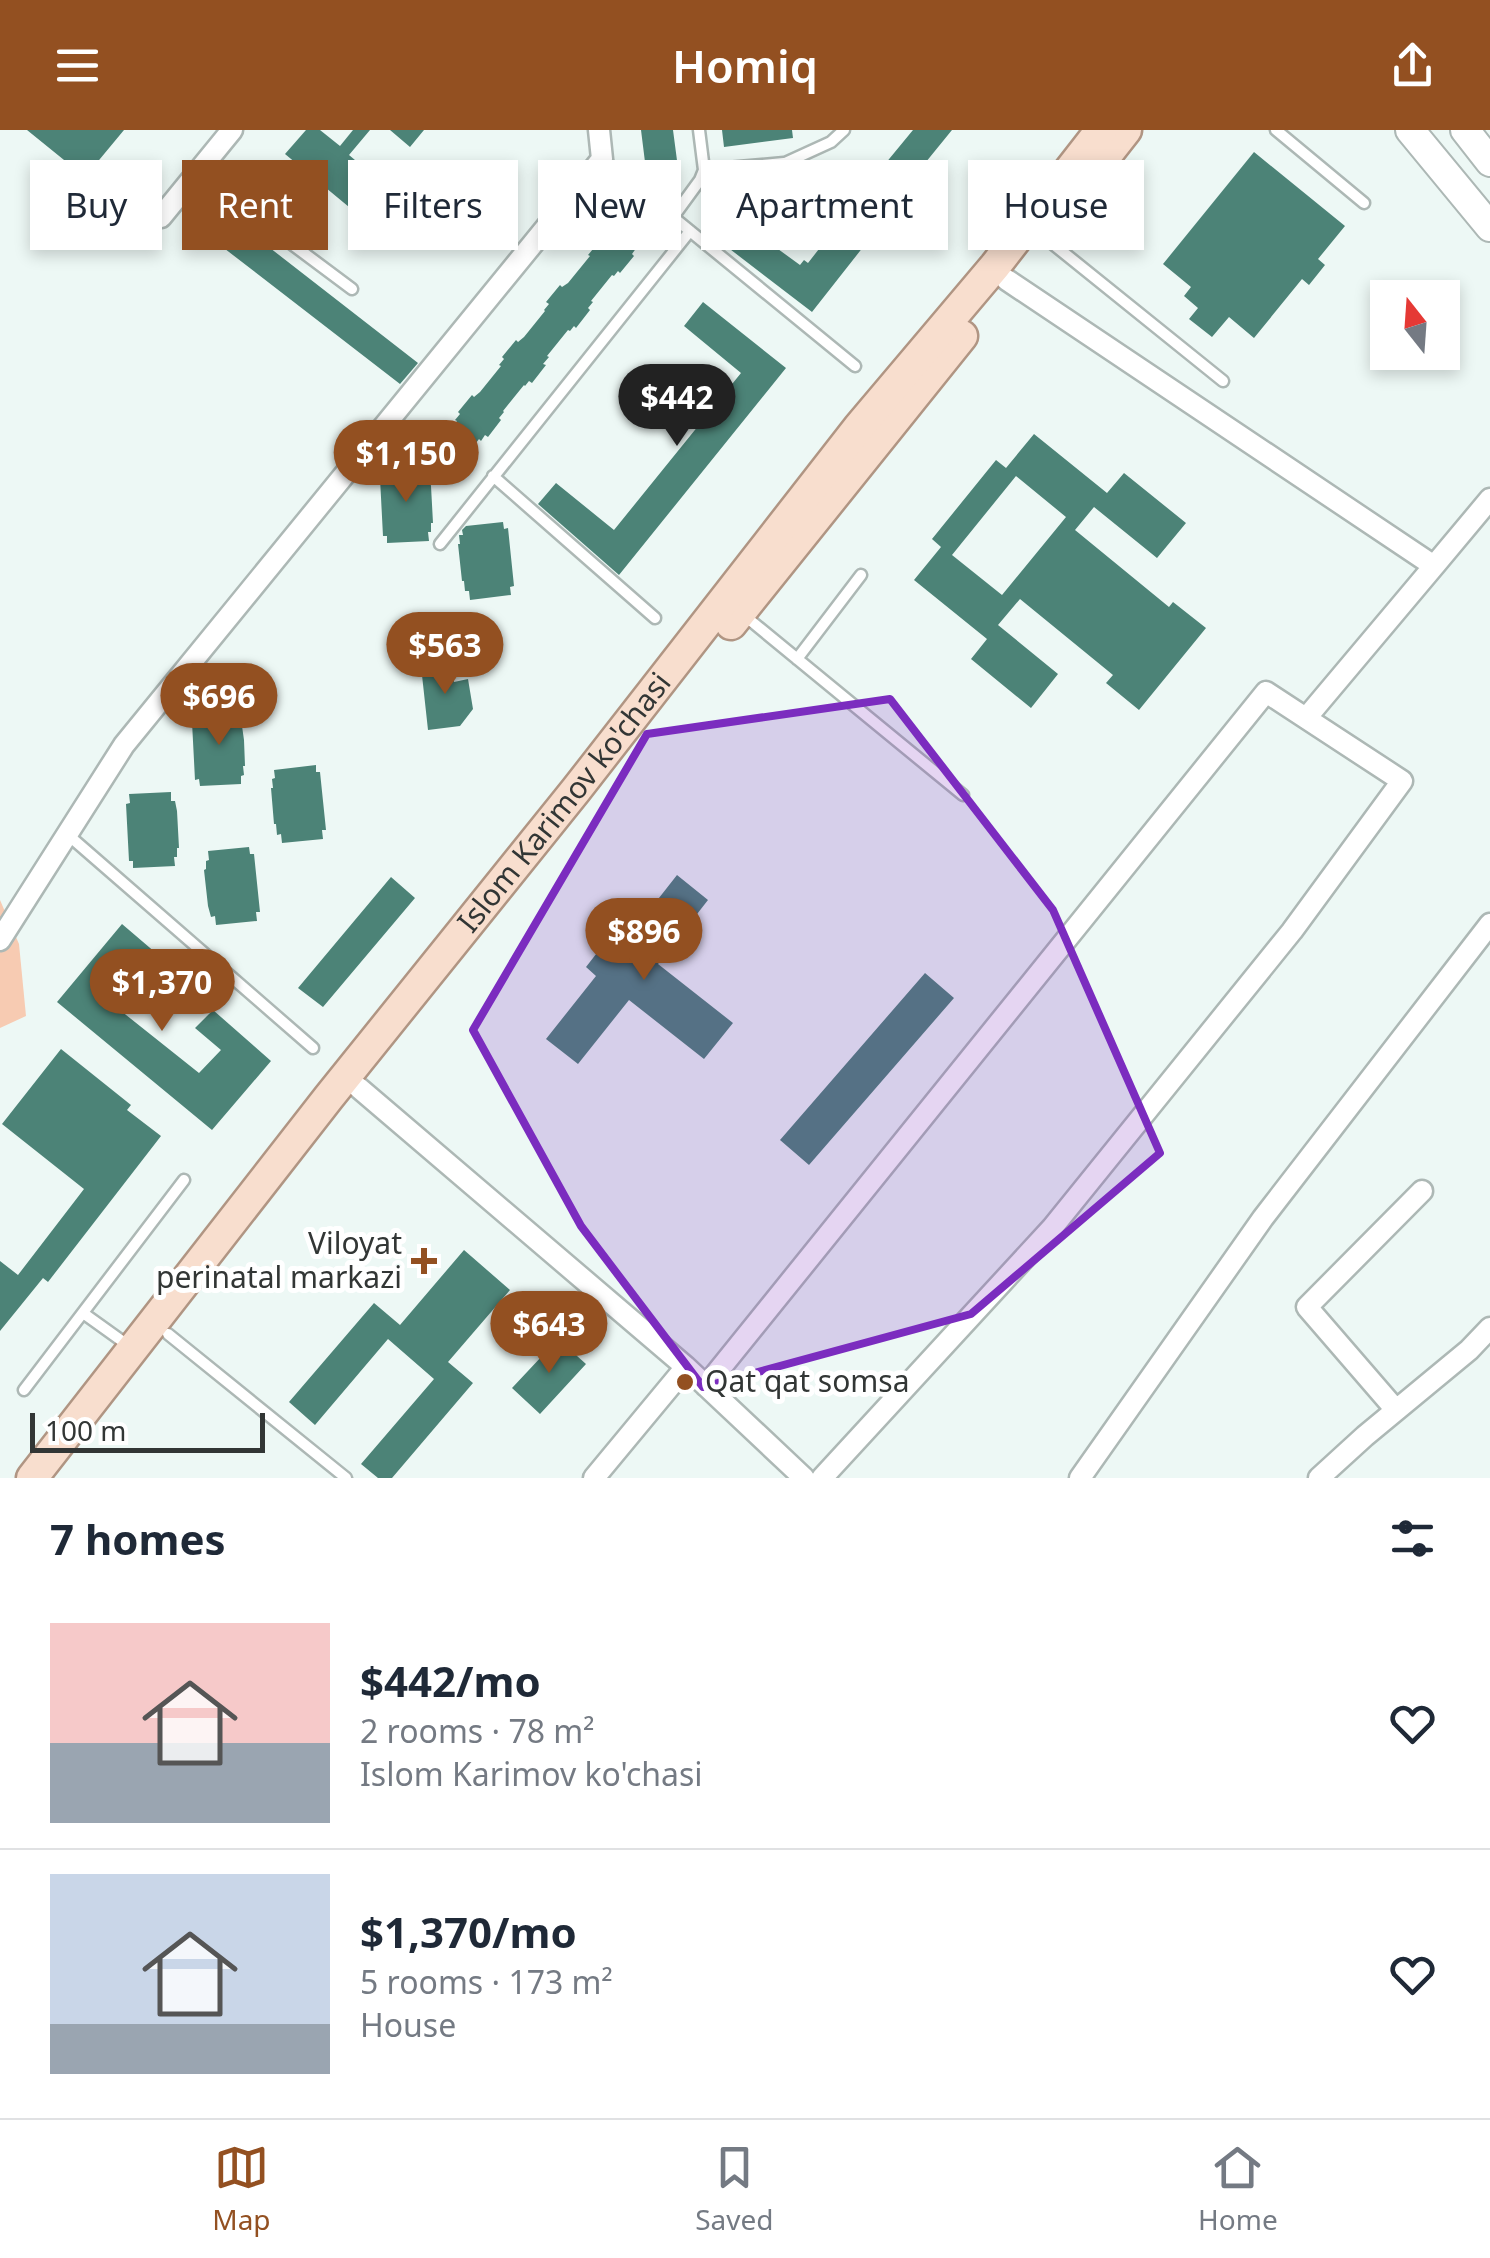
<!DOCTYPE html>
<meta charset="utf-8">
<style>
body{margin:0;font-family:"Noto Sans",sans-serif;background:#f6f6f7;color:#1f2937;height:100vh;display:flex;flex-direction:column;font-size:38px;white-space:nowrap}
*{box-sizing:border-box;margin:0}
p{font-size:32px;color:#747a83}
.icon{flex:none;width:55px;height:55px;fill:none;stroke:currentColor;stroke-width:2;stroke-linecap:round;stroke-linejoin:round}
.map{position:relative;height:1348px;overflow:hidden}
.panel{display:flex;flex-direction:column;background:#fff;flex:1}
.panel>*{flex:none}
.banner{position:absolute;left:30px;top:30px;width:1430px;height:90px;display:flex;gap:20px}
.needle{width:65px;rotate:343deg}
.buttons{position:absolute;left:1370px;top:150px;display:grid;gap:20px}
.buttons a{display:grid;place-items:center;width:90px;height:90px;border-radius:0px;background:#fff;box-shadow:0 5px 15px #0003;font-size:50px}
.scale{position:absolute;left:30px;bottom:25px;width:235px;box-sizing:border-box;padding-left:10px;border:5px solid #323635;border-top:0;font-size:28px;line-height:35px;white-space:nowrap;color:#323635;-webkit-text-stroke:8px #fff;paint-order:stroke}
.price{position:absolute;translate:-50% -85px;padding:0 22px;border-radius:35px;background:#935021;color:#fff;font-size:32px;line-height:65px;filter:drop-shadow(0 2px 5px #0008)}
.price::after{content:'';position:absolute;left:50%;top:60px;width:30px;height:22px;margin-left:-15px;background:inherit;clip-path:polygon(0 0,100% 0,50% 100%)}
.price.active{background:#222;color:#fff}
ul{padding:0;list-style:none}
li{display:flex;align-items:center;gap:30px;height:250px;padding:0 50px}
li+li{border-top:2px solid #e0e1e3}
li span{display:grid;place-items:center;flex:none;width:280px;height:200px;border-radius:0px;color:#555}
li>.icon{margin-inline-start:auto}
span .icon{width:120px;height:120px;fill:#fffc;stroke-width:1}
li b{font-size:42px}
h2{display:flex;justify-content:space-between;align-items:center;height:120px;padding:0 50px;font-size:42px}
.pill{padding:0 35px;border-radius:0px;background:#fff;box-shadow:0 5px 15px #0003;font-size:35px;line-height:90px}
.pill.active{background:#935021;color:#fff}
header{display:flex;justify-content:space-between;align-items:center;height:130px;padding:0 50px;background:#935021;color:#fff;font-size:45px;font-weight:600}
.menu{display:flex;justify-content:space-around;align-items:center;height:140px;border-top:2px solid #e0e1e3;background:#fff;font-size:28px;color:#747a83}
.menu a{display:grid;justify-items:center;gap:5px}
.menu .active{color:#935021}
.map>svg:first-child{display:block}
.green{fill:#f7cbb2}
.building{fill:#4c8377;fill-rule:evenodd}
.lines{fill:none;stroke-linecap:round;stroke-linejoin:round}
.lane-casing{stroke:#adb8b5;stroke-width:15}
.street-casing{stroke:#adb8b5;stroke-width:25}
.secondary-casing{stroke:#adb8b5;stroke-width:32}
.primary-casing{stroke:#b09583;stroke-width:35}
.lane{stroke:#fff;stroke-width:10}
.street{stroke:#fff;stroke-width:20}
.secondary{stroke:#fff;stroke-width:28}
.primary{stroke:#f8dece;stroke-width:30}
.marked{fill:#7b2cbf;fill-opacity:0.2;stroke:#7b2cbf;stroke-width:8;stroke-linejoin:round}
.poi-dot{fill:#935021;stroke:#fff;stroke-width:4}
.labels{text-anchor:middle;stroke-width:10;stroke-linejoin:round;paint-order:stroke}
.street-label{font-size:30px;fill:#323635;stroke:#fff}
.poi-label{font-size:30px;fill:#323635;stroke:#fff;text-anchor:end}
</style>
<header><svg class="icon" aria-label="menu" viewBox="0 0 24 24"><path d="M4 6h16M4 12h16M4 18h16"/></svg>Homiq<svg class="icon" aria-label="share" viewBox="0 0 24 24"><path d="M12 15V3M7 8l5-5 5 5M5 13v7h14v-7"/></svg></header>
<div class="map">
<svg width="1490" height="1348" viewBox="0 0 1490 1348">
<rect width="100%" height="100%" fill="#edf8f5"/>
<path class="green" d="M0,770L19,814L26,886L0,898Z"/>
<path class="building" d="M27,0H124L85,47Z
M306,0H320L340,16L353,0H370L349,25L374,46L349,77L285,24Z
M390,0H424L410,17Z
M641,0H673L678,38L646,40Z
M722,0H792L793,8L724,17Z
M913,0H952L895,70L871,51Z
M1254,22L1345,96L1318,129L1325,135L1309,155L1302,149L1254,208L1229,187L1212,207L1189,189L1198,178L1184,166L1191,157L1163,134Z
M857,74L882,93L812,182L722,113L742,88L758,100L761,97L765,101L767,98L784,111L778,119L800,135L804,130L808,133L833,101L831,100L844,83L848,86Z
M225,83L418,233L400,254L207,105Z
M624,84L646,102L635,116L637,117L632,124L634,126L620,143L618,141L614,146L612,145L591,171L593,172L588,178L590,180L576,198L574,196L570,201L568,200L547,226L549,227L543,234L546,235L532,253L529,251L525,256L524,255L503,281L504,282L499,288L501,290L488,307L485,305L481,311L479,309L469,322L447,304L457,291L455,290L460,284L458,282L472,265L474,267L480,262L501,236L499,235L504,229L502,227L516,210L518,212L524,207L545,181L544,180L549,174L546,172L560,155L562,157L568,153L590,126L588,125L593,119L590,117L605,100L607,102L613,97Z
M703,172L786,238L619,445L538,374L556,353L614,400L741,243L684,196Z
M1034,304L1107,363L1124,343L1186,393L1157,428L1094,377L1075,400L1169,477L1173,472L1206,498L1139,580L1106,553L1113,545L1020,469L998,495L1058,544L1031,578L971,529L987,509L914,450L941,417L932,409L996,330L1006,338ZM1016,346L1066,387L1002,465L952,425Z
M425,337V346H429L431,356L433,393H431V402H428L429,411L387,413V406H383L380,348H383V339Z
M503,392L504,399L508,398L514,456L510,457L511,465L470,470L469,461H465L464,451H462L458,414H460L459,405H463L462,400L466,396Z
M452,531L454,552L468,549L473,579L460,596L428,600L421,536Z
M237,580L238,589H241L244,610L245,636H243L244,645L241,646V654L200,656L199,649L195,650L192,592L196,591V583Z
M316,635V642H320L326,700H322L323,709L282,713L281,704L277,705L276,694H274L271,658H273L272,649L275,648L274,640Z
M171,662V671H175L177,681L179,718H177V727H174L175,736L133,738V731H129L126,674L130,673L129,664Z
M249,717L250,724H254L260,782H256L257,791L216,795L215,786L211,787L208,776L204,740L206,739V731L209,730L208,721Z
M677,745L708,770L658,834L733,893L704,929L629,870L578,934L546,909L596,846L586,837L614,801L626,810Z
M391,747L415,768L323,877L298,858Z
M122,794L170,835L154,854L133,837L106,869L199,943L221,920L195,898L213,880L271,931L212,1000L57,872Z
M925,843L954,868L809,1035L780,1010Z
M61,919L131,975L127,980L161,1006L48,1152L43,1148L0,1201V1131L18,1145L84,1059L2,994Z
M464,1120L510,1160L448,1232L473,1253L392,1348H378L361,1334L434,1249L388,1209L315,1295L289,1272L374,1173L400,1195Z
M558,1209L586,1234L540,1284L512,1258Z"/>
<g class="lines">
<defs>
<path id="lane" d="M1276,0L1364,73
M602,29L855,236
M704,40L784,33
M198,44L352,159
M673,87L700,50L704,40L699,0
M1043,106L1223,251
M705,113L785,33L831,12L844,0
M493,346L655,488
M440,414L690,101
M745,486L963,665
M797,529L861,445
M67,704L313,918
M83,1183L129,1216
M168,1204L346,1348
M24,1260L184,1050"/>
<path id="street" d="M161,87L232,0
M1007,150L1434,436L1307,587
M1434,436L1490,369
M0,810L124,615L602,29L599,0
M359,958L686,1237L804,1348
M706,1256L1266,562L1402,651L1292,801L1052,1098L822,1348
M1396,1280L1307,1177L1422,1061
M594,1348L686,1237
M1080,1348L1263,1088L1490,794
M1319,1348L1365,1306L1469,1220L1490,1198"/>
<path id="secondary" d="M1410,0L1490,97
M1465,0L1490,32"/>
<g id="primary">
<path d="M1097,37L1126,0"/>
<path d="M731,494L962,206"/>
<path id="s1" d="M32,1348L329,967L576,660L859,297L995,136L1101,0"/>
</g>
</defs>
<use href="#lane" class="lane-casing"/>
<use href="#street" class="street-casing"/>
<use href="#secondary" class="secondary-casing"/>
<use href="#primary" class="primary-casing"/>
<use href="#lane" class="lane"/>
<use href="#street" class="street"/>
<use href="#secondary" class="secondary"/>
<use href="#primary" class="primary"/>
</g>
<path class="marked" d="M890,569L1053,780L1160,1023L971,1184L703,1257L581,1096L473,900L647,604Z"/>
<g class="poi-dot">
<path d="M419 1116h10v10h10v10h-10v10h-10v-10h-10v-10h10z"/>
<circle cx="685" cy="1252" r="10"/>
</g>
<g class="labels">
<g class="street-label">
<text dy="10" stroke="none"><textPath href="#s1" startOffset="860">Islom Karimov ko'chasi</textPath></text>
</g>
<g class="poi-label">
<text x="402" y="1124">Viloyat<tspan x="402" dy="34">perinatal markazi</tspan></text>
<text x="705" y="1262" text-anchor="start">Qat qat somsa</text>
</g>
</g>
</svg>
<div class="buttons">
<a><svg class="needle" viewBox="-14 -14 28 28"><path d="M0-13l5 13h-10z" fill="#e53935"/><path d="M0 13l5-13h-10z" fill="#747a83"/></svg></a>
</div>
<div class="scale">100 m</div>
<b class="price active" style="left:677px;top:319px">$442</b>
<b class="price" style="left:406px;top:375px">$1,150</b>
<b class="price" style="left:445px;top:567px">$563</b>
<b class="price" style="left:219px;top:618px">$696</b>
<b class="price" style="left:644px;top:853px">$896</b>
<b class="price" style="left:162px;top:904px">$1,370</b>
<b class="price" style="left:549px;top:1246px">$643</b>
<div class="banner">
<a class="pill">Buy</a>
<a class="pill active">Rent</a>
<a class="pill">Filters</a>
<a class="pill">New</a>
<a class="pill">Apartment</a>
<a class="pill">House</a>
</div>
</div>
<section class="panel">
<h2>7 homes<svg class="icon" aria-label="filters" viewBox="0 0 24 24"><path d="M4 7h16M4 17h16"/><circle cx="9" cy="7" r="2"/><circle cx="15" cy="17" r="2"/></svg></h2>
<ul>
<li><span style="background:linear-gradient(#f6c9c9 60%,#9aa5b1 0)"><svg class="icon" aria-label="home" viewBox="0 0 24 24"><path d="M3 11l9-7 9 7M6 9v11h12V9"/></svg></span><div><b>$442/mo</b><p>2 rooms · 78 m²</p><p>Islom Karimov ko'chasi</p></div><svg class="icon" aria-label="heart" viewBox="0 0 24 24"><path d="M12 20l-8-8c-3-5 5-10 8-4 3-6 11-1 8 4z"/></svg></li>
<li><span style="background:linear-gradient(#c9d6e8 75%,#9aa5b1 0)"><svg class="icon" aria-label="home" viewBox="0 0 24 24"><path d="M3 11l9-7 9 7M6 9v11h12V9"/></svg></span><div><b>$1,370/mo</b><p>5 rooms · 173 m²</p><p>House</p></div><svg class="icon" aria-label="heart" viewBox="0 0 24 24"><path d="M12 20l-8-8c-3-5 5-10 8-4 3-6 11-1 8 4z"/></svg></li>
</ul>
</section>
<nav class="menu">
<a class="active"><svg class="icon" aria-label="map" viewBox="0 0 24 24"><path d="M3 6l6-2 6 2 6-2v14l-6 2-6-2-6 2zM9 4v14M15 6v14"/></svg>Map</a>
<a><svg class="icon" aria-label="saved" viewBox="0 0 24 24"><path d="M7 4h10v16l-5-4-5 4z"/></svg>Saved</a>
<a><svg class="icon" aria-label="home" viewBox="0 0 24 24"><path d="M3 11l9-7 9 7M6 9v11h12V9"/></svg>Home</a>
</nav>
